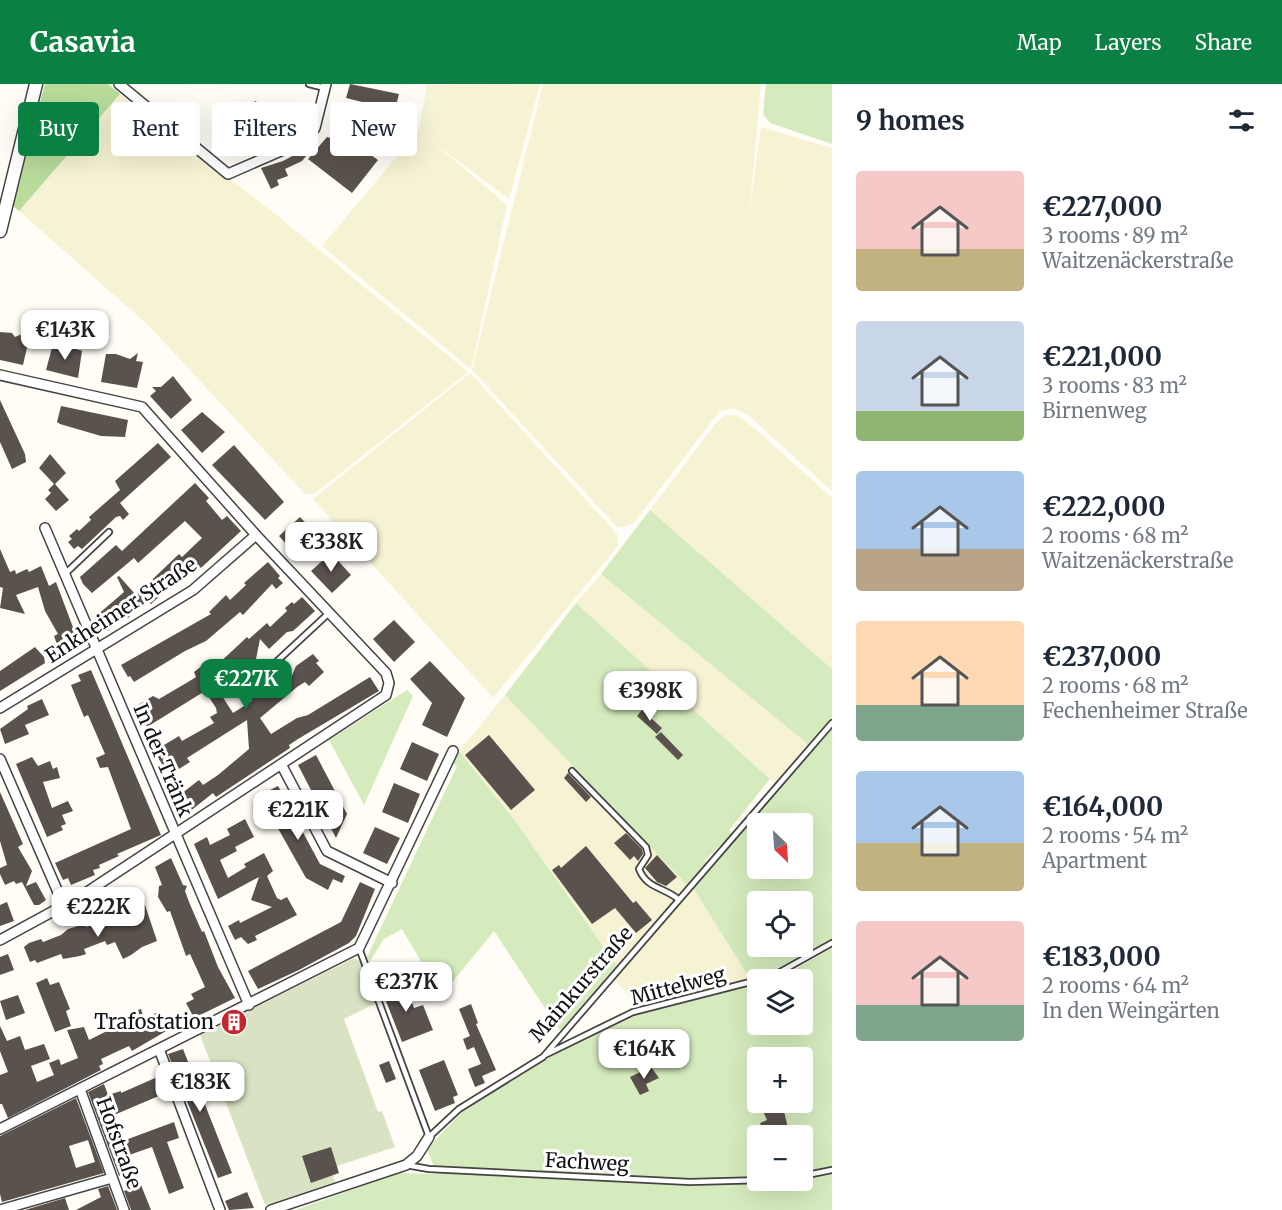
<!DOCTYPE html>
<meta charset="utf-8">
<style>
body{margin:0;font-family:Merriweather,serif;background:#f6f6f7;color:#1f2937;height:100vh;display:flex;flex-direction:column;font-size:22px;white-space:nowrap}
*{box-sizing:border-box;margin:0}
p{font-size:20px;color:#747a83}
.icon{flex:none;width:33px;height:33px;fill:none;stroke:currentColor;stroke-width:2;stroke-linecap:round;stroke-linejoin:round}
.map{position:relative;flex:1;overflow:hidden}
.panel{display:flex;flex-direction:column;background:#fff;width:450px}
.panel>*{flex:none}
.top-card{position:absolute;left:18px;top:18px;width:570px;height:54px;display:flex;gap:12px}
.needle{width:39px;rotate:155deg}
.buttons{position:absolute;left:747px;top:729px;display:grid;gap:12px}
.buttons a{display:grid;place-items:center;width:66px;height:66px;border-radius:6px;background:#fff;box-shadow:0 6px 24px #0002;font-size:30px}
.price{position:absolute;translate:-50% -51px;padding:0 14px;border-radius:12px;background:#fff;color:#222;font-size:20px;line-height:39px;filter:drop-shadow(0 2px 3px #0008)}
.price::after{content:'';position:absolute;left:50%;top:36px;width:18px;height:14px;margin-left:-9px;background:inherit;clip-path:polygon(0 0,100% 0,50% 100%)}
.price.current{background:#0b8043;color:#fff}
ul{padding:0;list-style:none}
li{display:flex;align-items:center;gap:18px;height:150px;padding:0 24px}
li span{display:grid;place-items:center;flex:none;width:168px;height:120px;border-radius:6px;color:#555}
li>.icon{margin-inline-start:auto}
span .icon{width:72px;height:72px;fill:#fffc;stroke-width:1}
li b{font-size:26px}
h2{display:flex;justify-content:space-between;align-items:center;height:72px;padding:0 24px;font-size:26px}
.pill{padding:0 21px;border-radius:6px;background:#fff;box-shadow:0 6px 24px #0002;font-size:21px;line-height:54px}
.pill.current{background:#0b8043;color:#fff}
header{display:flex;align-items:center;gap:36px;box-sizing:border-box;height:84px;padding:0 30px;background:#0b8043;color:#fff}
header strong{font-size:28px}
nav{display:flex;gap:33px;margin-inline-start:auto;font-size:21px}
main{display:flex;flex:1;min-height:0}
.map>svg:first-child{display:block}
.farmland{fill:#f6f3d4}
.green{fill:#d5ebbd;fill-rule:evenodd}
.forest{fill:#b9dc9c}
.cemetery{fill:#d9e3c4}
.building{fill:#5a524d;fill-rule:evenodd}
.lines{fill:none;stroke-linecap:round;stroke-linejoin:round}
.service-casing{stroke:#444;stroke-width:8}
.minor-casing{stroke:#444;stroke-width:12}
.tertiary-casing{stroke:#444;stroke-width:15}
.service{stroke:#fff;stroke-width:4.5}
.minor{stroke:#fff;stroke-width:9}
.tertiary{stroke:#fff;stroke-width:12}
.labels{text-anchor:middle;stroke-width:6;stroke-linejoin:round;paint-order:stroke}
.street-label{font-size:20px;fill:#111;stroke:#fff}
.poi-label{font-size:20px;fill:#111;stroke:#fff;text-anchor:end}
</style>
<header>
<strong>Casavia</strong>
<nav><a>Map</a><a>Layers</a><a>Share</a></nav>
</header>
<main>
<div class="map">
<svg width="832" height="1126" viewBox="0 0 832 1126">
<rect width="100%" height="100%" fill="#fffdf5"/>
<path class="farmland" d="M540,0L509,115L433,58L507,121L471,285L322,162L419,46L427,1Z
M543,0H761L749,131L761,43L832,64V407L748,331L733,324L719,328L633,440L618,444L472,286Z
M120,10L279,133L468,288L314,410H305L147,240L19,127Z
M470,289L617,450L618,462L493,614L313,415Z
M726,331H737L754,344L832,414V585L650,426L716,339Z
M601,490L810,662L776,700L576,519Z
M505,611L687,801L617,882L516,738L459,667Z
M693,804L750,895L642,925L611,893Z"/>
<path class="green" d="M766,0H832V60L770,39L763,30Z
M650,426L832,585V634L810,662L601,490Z
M576,519L770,695L729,746L732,750L705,776L706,779L687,801L505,611Z
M407,606L413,612L364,721L329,656Z
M832,643V856L764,891L750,895L693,804ZM758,740H802V784H758ZM758,818H802V862H758Z
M459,667L516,738L617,882L560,947L494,847L441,912L402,845L384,855L369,879L367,873L457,682L453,680Z
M832,864V1126H295L399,1089L437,1090L427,1065L462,1028L568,962L631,931L757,899L758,940H802V896L769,895L794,886ZM758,974H802V1018H758ZM758,1052H802V1096H758Z"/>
<path class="forest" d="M45,0H108L120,10L19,127L12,121Z"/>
<path class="cemetery" d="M354,874L361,878L376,919L344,935L378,1028L382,1027L395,1063L337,1082L333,1091L335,1098L265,1121L200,951Z"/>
<path class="building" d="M350,0L399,10L395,26L346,14Z
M256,17L264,33L280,38L276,55L257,49L249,66L233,58L240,42L236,25Z
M327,53L357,61L378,76L352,109L308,75Z
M317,59L302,77L285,85L288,92L277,96L279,101L271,105L261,84L283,77Z
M0,248L12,249L15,253L22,250L29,255L23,281L0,276Z
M60,259L82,267L78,294L46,286L53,260L60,262Z
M138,269L136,277L143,278L137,304L101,298L106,270H116L130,275Z
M173,292L192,316L171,335L150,312L156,307L152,303H161Z
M0,316L25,370L26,378L12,385L0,358Z
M61,322L128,336L125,353L101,352L60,340L57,338Z
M202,328L225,348L202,369L181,346Z
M158,359L171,373L120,419L129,430L123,436L120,432L116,433L82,465L78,462L74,465L68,458L72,455L69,452L77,445L79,447L91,436L89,433L120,406L115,397Z
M234,361L284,418L265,436L212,381Z
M50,370L66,389L55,400L69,416L56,427L45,415L51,409L48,406L54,400L39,384Z
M195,399L209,414L206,417L222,436L227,432L241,447L202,483L194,486L181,498L171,502L151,520L147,517L128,534L125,531L108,547L95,533L124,508L117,493L119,492L136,511L179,470L182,473L202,454L185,437L138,479L134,474L92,509L83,500L80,493L116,461L122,467Z
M300,433L321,455L300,475L279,452Z
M0,465L10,488L15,486L16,490L27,485L29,488L41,482L49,502L56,498L80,562L65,568L62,562L58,563L54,552L58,550L45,527L38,503L16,511L25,530L0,524L3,504L0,503Z
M331,469L351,491L332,509L311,487Z
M268,478L280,492L278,494L283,499L276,505L272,500L243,531L240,528L206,557L185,567L134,598L130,592L128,593L121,581L211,530L209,528L226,511L230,516L246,501L244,499Z
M302,513L315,527L293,547L287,548L269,565L260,555L256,575L239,591L243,599L222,612L233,629L252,617L250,615L265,602L270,608L287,593L290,596L296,582L313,570L319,577L316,579L324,588L309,602L305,598L297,603L260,634L271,650L297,634L308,631L370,593L379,607L298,655L289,661L290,664L216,713L213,709L184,732L175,717L177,713L199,696L203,701L218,691L249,665L247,636L187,674L190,678L179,685L176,679L165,685L154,667L179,652L182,657L214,639L210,633L217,629L216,624L205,607L147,643L136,622L153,612L159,615L188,598L196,593L194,588L211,575L216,582L247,553L249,555L267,539L270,543L287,527L285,524L292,518L294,520Z
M394,536L415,558L394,578L373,555Z
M35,563L44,573L45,579L0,607V587Z
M430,577L465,614L447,653L422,641L432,619L410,595Z
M91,586L161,751L117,770L119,772L99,781L100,784L93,786L95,791L71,801L68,794L63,796L55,779L131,745L108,683L100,684L96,674L105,670L88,631L84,633L71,601L81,597L78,591Z
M42,615L49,631L25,641L29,650L5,660L0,645L28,625L27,622Z
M642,626L662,644L657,650L637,632Z
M661,648L683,671L678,676L655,653Z
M489,651L535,706L511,726L465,671Z
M412,658L439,670L427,697L400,685Z
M316,671L347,730L336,754L298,681Z
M32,673L38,682L50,677L53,685L57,683L60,694L43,698L52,724L68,717L73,727L62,731L66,740L61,742L63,746L47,753L16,680Z
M568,689L591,713L586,718L564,694Z
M394,699L420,710L408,739L382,728Z
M278,702L320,780L345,792L342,799L333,795L328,806L306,794L271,732L262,710Z
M0,708L23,760L18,763L32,787L26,802L36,798L46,816L39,821H34L22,798L16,800L14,797L5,801L0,790V784L7,781L0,757Z
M245,735L254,753L235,763L237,767L220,776L228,794L246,783L244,780L264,769L273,787L267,792L277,814L281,816L287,813L297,831L255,852L257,856L248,860L241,853L235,856L228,842L239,836L240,839L272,823L251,816L259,793L218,815L194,760L207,753L210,761L230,751L227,745Z
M375,743L400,754L387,780L363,769Z
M626,749L642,765L643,770L638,777L634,772L630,776L614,759Z
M586,762L633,819L636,817L652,836L636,849L615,824L592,840L552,786L559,781L561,784Z
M657,771L677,793L666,802L657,798L645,784Z
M171,774L183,801L187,802L185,807L189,818L202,848L204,847L218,883L235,914L194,934L186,919L194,915L191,910L205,903L190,870L186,872L170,827L167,828L158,813L159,802L162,801L155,783Z
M360,798L375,805L356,852L349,859L299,886L258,905L248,887L341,838Z
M7,818L14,837L0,842V821Z
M145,821L157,857L142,863L131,871L123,875L115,858L107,861L105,857L84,865L86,870L80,872L63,875L61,870L37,879L35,876L30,878L24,863L29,859L41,855L43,858L61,851L68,845L85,840L86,843L100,837L102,842L132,831L130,827Z
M8,870L14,886L0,891V873Z
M47,894L50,901L59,898L70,925L66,927L71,942L55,948L36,899Z
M404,898L414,924L423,921L433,946L402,958L382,907Z
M18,911L25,929L6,936L0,917Z
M471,920L478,939L476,940L496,986L482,992L485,999L475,1003L468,985L481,980L474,963L467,966L463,955L470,952L459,925Z
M141,925L144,935L158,928L168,946L132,967L129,962L101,975L103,980L99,982L101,986L8,1034L2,1020H0V991L8,988L0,967V942L7,957L20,952L25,966L44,960L50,975L31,982L37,998L54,991L49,979L59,975L61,981L78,974L67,946L84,943L89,956L117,942L115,938L133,932L132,928Z
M183,965L232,1089L218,1094L168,970Z
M444,976L458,1011L453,1013L455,1019L435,1027L419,986Z
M389,977L396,995L386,999L379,981Z
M651,983L659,994L646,1000L649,1007L640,1011L630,993Z
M162,991L168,1008L114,1031L117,1039L114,1041L120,1058L174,1038L179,1054L167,1058L184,1104L169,1110L152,1063L129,1071L151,1126H131L124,1107L132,1104L126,1089L119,1092L88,1008L104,1000L108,1011L121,1007V1009Z
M76,1014L104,1089L2,1118L0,1110V1052ZM88,1056L95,1078L76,1084L69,1062Z
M782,1019L788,1044L778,1047L776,1041L763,1046L760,1039L767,1036L763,1027Z
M331,1063L339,1089L311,1099L302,1072Z
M108,1102L117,1126H76L101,1113L98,1105Z
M247,1108L254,1124L229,1126L225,1117Z
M65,1114L69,1126H25Z"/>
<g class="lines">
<defs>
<path id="service" d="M309,0L325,4
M66,489L109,448
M274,580L330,528
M572,687L646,763L648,771L639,785C647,805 664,803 678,815
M359,864L429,1053L459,1025L543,973L832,639
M758,896L780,888L832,859
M545,971L633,928L758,896
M406,1081L429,1085L690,1098L768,1096
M802,1092L832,1086"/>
<path id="minor" d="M119,0L228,90L306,56L315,44L326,0
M0,291L142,323L256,451L386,589L389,599L386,611L81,812L0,856
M45,444L249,921
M0,624L193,506L256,451
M0,675L64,822
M281,680L327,767L392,799
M159,965L220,1126
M80,1005L124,1126
M0,1045L359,864L453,667
M0,1126L112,1094
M271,1126L406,1081L417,1072L429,1053"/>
<path id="tertiary" d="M0,147L36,0"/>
</defs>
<use href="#service" class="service-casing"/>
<use href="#minor" class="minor-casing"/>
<use href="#tertiary" class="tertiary-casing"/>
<use href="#service" class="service"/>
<use href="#minor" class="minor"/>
<use href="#tertiary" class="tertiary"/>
</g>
<defs>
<symbol id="building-disc" viewBox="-11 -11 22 22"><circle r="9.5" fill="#c4262e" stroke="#fff"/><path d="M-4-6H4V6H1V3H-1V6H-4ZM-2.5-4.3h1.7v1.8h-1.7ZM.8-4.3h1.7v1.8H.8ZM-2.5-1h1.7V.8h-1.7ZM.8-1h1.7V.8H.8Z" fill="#fff"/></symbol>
</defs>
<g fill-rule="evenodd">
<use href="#building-disc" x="219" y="923" width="30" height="30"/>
</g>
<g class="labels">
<g class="street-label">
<text transform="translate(121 526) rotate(-33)" y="7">Enkheimer Straße</text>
<text transform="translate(163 676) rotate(67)" y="7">In der Tränk</text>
<text transform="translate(581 900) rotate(-49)" y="7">Mainkurstraße</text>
<text transform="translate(678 902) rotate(-15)" y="7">Mittelweg</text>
<text transform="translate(119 1059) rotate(70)" y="7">Hofstraße</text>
<text transform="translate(587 1078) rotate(3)" y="7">Fachweg</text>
</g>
<g class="poi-label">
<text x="214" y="945">Trafostation</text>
</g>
</g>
</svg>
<div class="buttons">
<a><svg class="needle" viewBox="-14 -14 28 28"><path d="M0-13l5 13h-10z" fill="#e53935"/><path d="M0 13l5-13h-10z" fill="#747a83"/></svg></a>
<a><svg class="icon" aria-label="locate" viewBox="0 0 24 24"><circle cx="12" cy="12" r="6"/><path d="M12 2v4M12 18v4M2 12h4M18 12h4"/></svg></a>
<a><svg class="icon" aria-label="layers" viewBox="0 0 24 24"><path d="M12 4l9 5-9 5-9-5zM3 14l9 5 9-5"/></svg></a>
<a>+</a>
<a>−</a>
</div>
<b class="price" style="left:65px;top:277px">€143K</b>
<b class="price" style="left:331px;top:489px">€338K</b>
<b class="price current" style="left:246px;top:626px">€227K</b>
<b class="price" style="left:650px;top:638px">€398K</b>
<b class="price" style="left:298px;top:757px">€221K</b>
<b class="price" style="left:98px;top:854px">€222K</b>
<b class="price" style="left:406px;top:929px">€237K</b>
<b class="price" style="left:644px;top:996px">€164K</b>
<b class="price" style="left:200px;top:1029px">€183K</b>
<div class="top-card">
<a class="pill current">Buy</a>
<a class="pill">Rent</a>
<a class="pill">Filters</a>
<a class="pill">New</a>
</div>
</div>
<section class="panel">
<h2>9 homes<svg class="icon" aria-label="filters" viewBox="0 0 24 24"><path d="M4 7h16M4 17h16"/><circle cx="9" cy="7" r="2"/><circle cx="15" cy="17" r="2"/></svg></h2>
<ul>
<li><span style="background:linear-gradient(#f6c9c9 65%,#c2b280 0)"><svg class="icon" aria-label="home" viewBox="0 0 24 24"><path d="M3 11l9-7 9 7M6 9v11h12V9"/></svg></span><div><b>€227,000</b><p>3 rooms · 89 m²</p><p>Waitzenäckerstraße</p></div></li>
<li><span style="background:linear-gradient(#c9d6e8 75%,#8fb573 0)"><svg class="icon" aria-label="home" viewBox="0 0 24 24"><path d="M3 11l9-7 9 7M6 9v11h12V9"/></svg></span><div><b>€221,000</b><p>3 rooms · 83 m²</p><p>Birnenweg</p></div></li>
<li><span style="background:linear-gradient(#a9c7e8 65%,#b9a48a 0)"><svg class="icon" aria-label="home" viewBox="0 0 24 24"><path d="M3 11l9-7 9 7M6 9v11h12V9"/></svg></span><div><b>€222,000</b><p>2 rooms · 68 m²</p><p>Waitzenäckerstraße</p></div></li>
<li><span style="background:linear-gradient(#ffd9b3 70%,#7fa58c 0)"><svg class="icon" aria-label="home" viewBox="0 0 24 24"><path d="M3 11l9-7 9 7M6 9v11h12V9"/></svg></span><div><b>€237,000</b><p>2 rooms · 68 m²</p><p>Fechenheimer Straße</p></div></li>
<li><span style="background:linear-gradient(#a9c7e8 60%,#c2b280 0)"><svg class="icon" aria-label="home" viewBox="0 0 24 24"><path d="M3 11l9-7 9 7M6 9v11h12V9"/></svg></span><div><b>€164,000</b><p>2 rooms · 54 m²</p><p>Apartment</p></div></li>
<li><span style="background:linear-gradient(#f6c9c9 70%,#7fa58c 0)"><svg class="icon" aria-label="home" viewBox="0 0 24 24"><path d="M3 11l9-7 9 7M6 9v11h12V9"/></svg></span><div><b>€183,000</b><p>2 rooms · 64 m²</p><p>In den Weingärten</p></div></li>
</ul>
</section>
</main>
